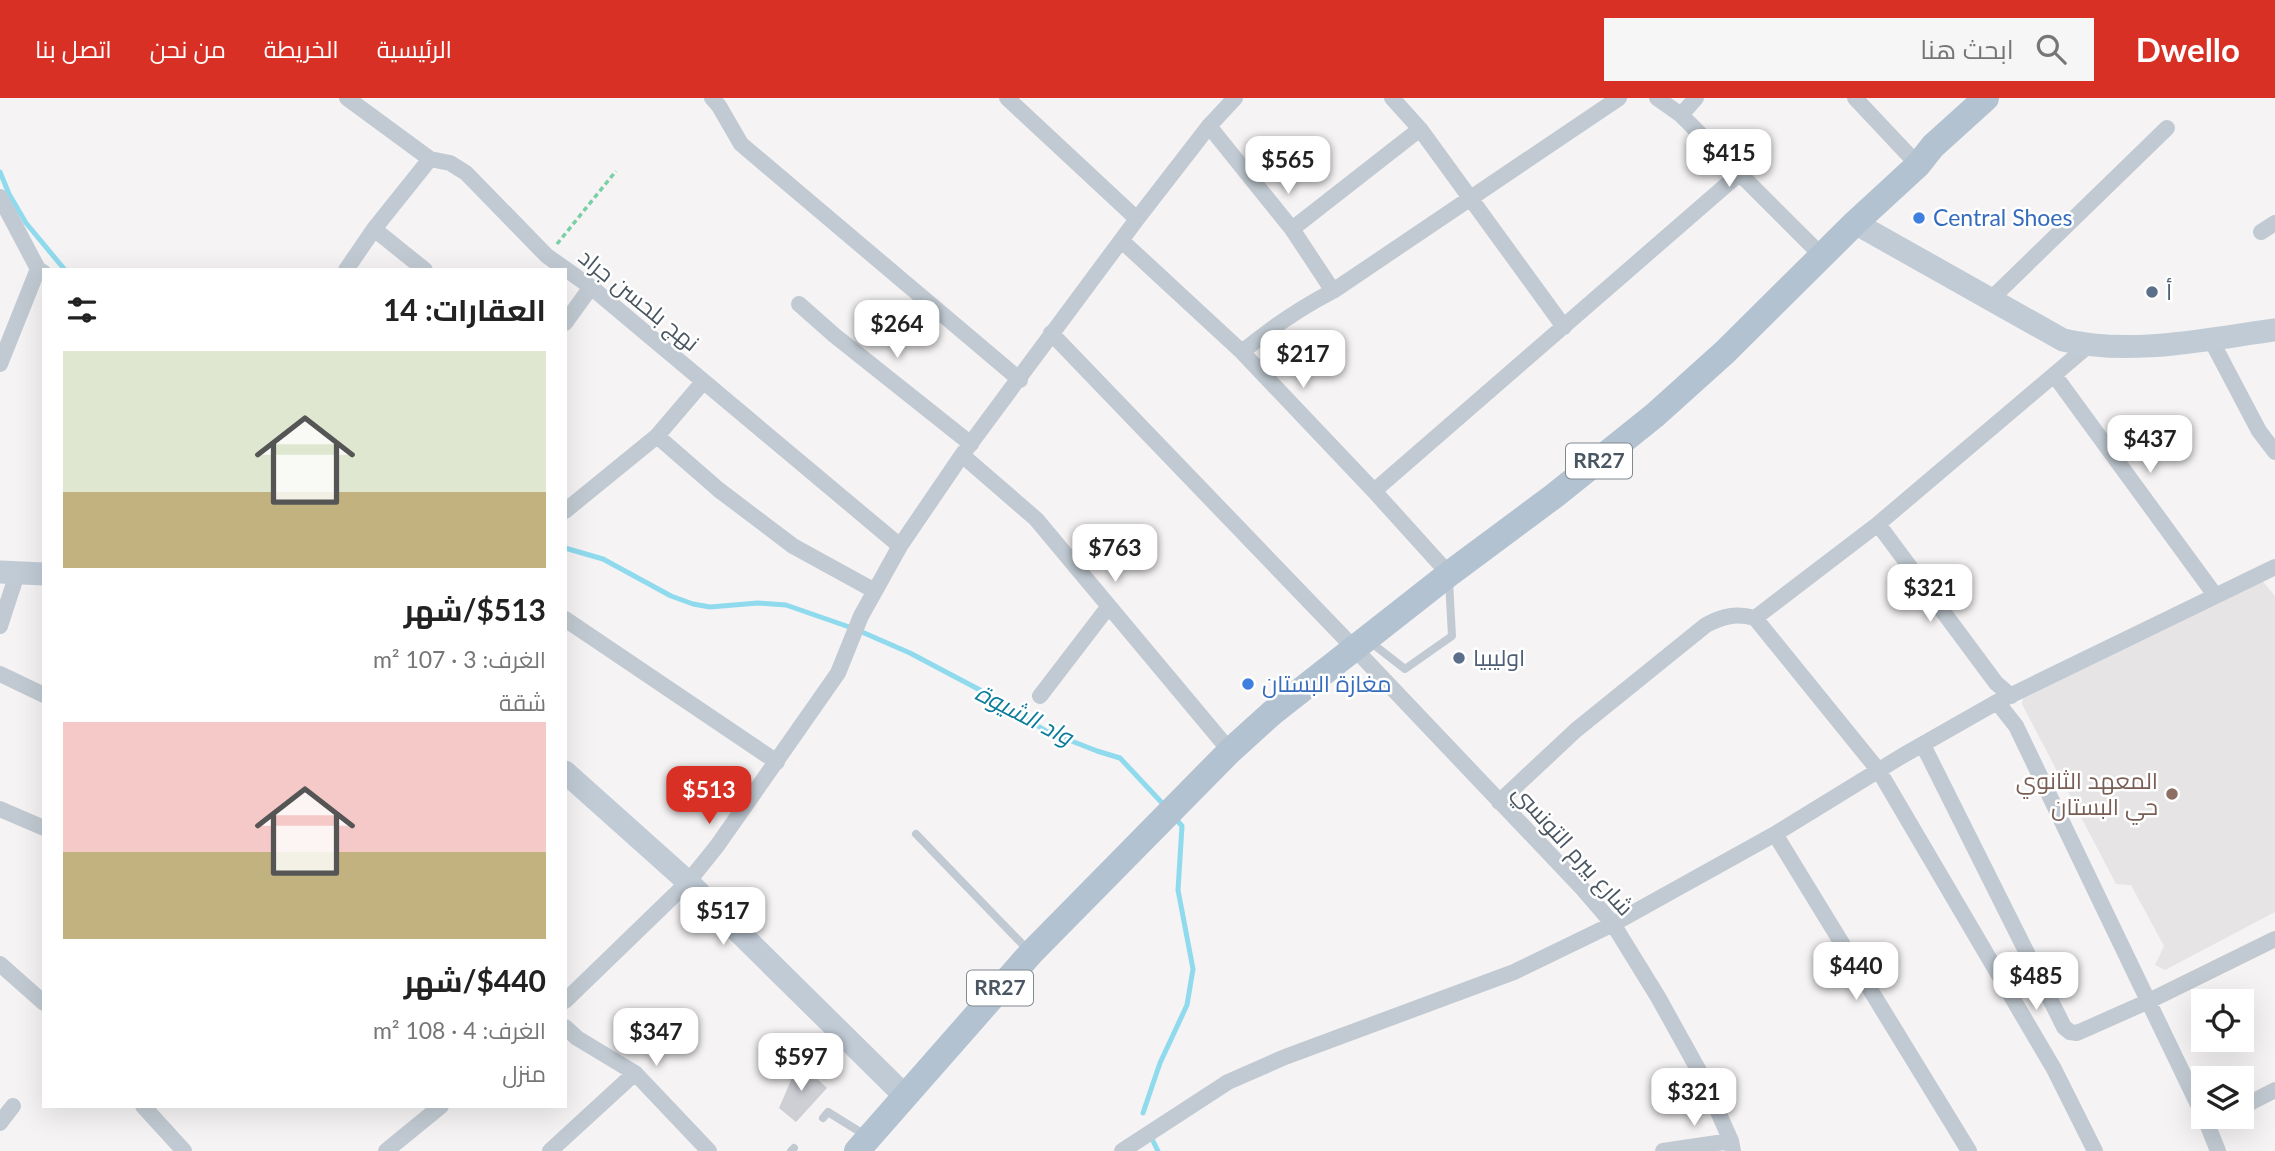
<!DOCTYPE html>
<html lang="ar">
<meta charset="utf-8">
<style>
body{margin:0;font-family:Lato,Cairo,sans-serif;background:#f6f6f6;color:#222;direction:rtl;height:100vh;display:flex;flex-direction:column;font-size:26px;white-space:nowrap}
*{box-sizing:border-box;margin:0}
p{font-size:23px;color:#767676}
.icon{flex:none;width:38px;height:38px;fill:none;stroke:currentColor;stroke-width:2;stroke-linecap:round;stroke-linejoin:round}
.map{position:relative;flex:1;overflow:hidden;direction:ltr}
.panel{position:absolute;left:42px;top:170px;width:525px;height:840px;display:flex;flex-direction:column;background:#fff;border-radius:0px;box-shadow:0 7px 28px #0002;direction:rtl}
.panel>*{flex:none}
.tools{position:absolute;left:2191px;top:891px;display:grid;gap:14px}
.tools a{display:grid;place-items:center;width:63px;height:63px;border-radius:0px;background:#fff;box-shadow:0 7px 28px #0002;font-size:35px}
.price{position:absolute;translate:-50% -60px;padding:0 16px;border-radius:14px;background:#fff;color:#222;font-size:23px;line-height:46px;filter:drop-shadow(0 2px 4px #0008)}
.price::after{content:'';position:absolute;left:50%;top:42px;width:21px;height:16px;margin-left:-10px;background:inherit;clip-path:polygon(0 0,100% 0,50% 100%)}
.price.active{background:#d93025;color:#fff}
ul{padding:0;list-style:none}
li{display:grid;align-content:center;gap:14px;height:371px;padding:0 21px}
li span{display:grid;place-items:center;height:217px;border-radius:0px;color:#555}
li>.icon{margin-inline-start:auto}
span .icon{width:126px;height:126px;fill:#fffc;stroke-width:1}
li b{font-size:30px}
h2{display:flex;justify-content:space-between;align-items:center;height:84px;padding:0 21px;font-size:30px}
header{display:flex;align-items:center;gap:42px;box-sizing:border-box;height:98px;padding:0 35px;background:#d93025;color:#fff}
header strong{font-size:33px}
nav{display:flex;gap:38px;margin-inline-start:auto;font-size:24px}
.search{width:490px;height:63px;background:#f6f6f6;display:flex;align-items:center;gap:18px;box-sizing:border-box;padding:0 24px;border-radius:0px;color:#767676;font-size:26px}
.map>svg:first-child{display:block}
.education{fill:#e6e4e5}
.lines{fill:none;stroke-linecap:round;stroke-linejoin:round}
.stream{stroke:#90daee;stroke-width:5}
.building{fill:#cdcfd5}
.path{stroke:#7ad0a6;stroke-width:3.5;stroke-dasharray:5 3.5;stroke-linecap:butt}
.lane{stroke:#c1cad2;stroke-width:8}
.street{stroke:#c1cad2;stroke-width:16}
.secondary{stroke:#c1cbd6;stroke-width:23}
.primary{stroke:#b3c2d1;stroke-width:26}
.shop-dot{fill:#3f7fe0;stroke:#fff;stroke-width:2.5}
.service-dot{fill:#5c6f8a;stroke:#fff;stroke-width:2.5}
.education-dot{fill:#8d6e63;stroke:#fff;stroke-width:2.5}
.labels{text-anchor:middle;stroke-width:5;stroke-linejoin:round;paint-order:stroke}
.shield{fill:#fff;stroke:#808990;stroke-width:2}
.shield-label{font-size:21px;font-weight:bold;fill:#4a5661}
.shop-label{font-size:23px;fill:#366cbe;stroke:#fff;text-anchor:start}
.service-label{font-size:23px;fill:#4e5e75;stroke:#fff;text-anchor:start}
.street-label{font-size:23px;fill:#4a5661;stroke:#fff}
.education-label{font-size:23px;fill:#785e54;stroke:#fff;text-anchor:end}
.water-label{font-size:24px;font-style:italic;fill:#0c7c9b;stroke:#fff}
</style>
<header>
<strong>Dwello</strong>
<div class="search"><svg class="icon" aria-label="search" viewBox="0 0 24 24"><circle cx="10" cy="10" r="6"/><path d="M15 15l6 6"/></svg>ابحث هنا</div>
<nav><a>الرئيسية</a><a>الخريطة</a><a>من نحن</a><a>اتصل بنا</a></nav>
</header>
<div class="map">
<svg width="2275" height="1053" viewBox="0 0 2275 1053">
<rect width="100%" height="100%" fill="#f5f3f3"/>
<path class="education" d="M2260,480L2275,498V814L2165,872L2155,867L2164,848L2131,787L2116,786L2022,606L2024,593Z"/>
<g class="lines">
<path class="stream" d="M0,74L9,96L26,125L65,172
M565,450L603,461L671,498L693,506L710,509L758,505L786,507L855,531L910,555L980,592L1046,633L1097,653L1120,660L1164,707
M1143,1015L1160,965L1187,907L1193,871L1178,792L1182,728L1175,720
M1152,1041L1158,1053"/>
</g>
<path class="building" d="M799,964L827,990L796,1024L779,1010Z"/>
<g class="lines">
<path class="path" d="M557,146L616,73"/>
<path class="lane" d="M1369,543L1405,571L1452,538L1449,483
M916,736L1028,852
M823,1020L828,1014L865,1037
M791,1053L794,1050"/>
<path class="street" d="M347,0L430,61L450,65L466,75L547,158L591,189L900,448
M712,0L719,8L741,46L1020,282
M1007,0L1137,121
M1392,0L1420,31L1564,229
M1657,0L1681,17L1822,158
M1855,0L1918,67
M1681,17L1696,0
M1209,28L1292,131L1333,193
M0,99L38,171
M374,131L425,172
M1292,131L1420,31
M2261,134L2275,125
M1122,143L1242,254L1374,393L1449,476
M346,172L374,131L430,61
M1990,202L2167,30
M799,206L834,237L971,346
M565,225L591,189
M1051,235L1354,550L1582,790L1613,826L1658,899L1704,982L1731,1043L1733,1053
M2210,240L2259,333L2275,354
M1242,254C1271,230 1300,210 1333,193L1619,0
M0,266L38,171L44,175
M2055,278L2215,497
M657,338L719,392L793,448L875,493
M962,357L1036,421L1230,653
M1374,393L1739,76
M565,413L657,338L703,284
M1878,426L1996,585L2011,598
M1755,520L1878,426L2088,248
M565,521L777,664
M0,528L17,476
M0,576L44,597
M1040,598L1109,508
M1997,604L2016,628L2203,1017
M1923,647L2064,929L2070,934L2077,935L2149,903L2275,841
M1499,704L1576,632L1706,527C1723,518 1736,515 1755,520L1879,673L2054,971L2095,1053
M0,711L44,730
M1775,736L1969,1053
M0,866L44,905
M565,903L688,784L717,748L838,575L861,518L900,448L962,357L1137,121L1209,28L1235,0
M565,929L577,940L635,975L709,1053
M143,1008L184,1053
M2242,1009L2275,992
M2204,1018L2218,1053
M0,1025L13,1008
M386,1053L441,1008
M550,1053L635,975
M1122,1053L1228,984L1285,959L1514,874L1613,826L1775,736L1902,658L1997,604L2275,469
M1663,1053L1731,1043"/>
<path class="secondary" d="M1855,125L2063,242C2132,258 2206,241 2275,232
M0,474L44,476
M565,674L688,784L905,998"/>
<path class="primary" d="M857,1053L1031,855L1230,653L1272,615L1449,476L1554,398L1655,317L1725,254L1855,125L1918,67L1933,48L1986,0"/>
</g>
<g class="shop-dot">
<circle cx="1919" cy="120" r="7"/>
<circle cx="1248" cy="586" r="7"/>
</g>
<g class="service-dot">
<circle cx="2152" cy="194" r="7"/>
<circle cx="1459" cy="560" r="7"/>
</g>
<circle class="education-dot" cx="2172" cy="696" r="7"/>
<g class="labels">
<g class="shield">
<rect x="1566" y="345.5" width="66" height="35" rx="5"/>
<rect x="967" y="872.5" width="66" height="35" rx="5"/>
</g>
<g class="shield-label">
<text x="1599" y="370">RR27</text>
<text x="1000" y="897">RR27</text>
</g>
<g class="shop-label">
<text x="1933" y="128">Central Shoes</text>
<text x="1262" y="594">مغازة البستان</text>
</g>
<g class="service-label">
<text x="2166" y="202">أ</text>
<text x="1473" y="568">اوليبيا</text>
</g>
<g class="street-label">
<text transform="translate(639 202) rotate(39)" y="8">نهج بلحسن جراد</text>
<text transform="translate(1573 752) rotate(48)" y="8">شارع بيرم التونسي</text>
</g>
<g class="education-label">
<text x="2158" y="691">المعهد الثانوي<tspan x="2158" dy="26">حي البستان</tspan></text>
</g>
<g class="water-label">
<text transform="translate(1024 617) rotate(27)" y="8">واد الشيوة</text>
</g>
</g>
</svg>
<div class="tools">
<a><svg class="icon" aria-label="locate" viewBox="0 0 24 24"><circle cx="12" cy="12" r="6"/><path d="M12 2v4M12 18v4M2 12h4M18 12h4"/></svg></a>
<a><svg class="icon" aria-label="layers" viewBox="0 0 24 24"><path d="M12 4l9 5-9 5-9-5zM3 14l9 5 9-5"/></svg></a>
</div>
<b class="price" style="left:1729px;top:91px">$415</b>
<b class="price" style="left:1288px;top:98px">$565</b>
<b class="price" style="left:897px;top:262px">$264</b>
<b class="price" style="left:1303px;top:292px">$217</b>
<b class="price" style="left:2150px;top:377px">$437</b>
<b class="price" style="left:1115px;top:486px">$763</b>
<b class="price" style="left:1930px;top:526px">$321</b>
<b class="price active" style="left:709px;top:728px">$513</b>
<b class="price" style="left:723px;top:849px">$517</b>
<b class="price" style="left:1856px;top:904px">$440</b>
<b class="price" style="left:2036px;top:914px">$485</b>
<b class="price" style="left:656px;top:970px">$347</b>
<b class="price" style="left:801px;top:995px">$597</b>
<b class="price" style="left:1694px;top:1030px">$321</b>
<section class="panel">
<h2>العقارات: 14<svg class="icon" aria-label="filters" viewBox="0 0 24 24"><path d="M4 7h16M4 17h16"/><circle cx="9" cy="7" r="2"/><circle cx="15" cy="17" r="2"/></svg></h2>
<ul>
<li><span style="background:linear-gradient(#dfe7d0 65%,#c2b280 0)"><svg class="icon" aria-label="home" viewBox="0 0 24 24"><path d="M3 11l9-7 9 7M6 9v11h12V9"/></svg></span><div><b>$513/شهر</b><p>الغرف: 3 · 107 m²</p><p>شقة</p></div></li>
<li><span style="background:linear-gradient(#f6c9c9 60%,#c2b280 0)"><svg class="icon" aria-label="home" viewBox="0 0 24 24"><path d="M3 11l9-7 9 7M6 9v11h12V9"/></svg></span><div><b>$440/شهر</b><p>الغرف: 4 · 108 m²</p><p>منزل</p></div></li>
</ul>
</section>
</div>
